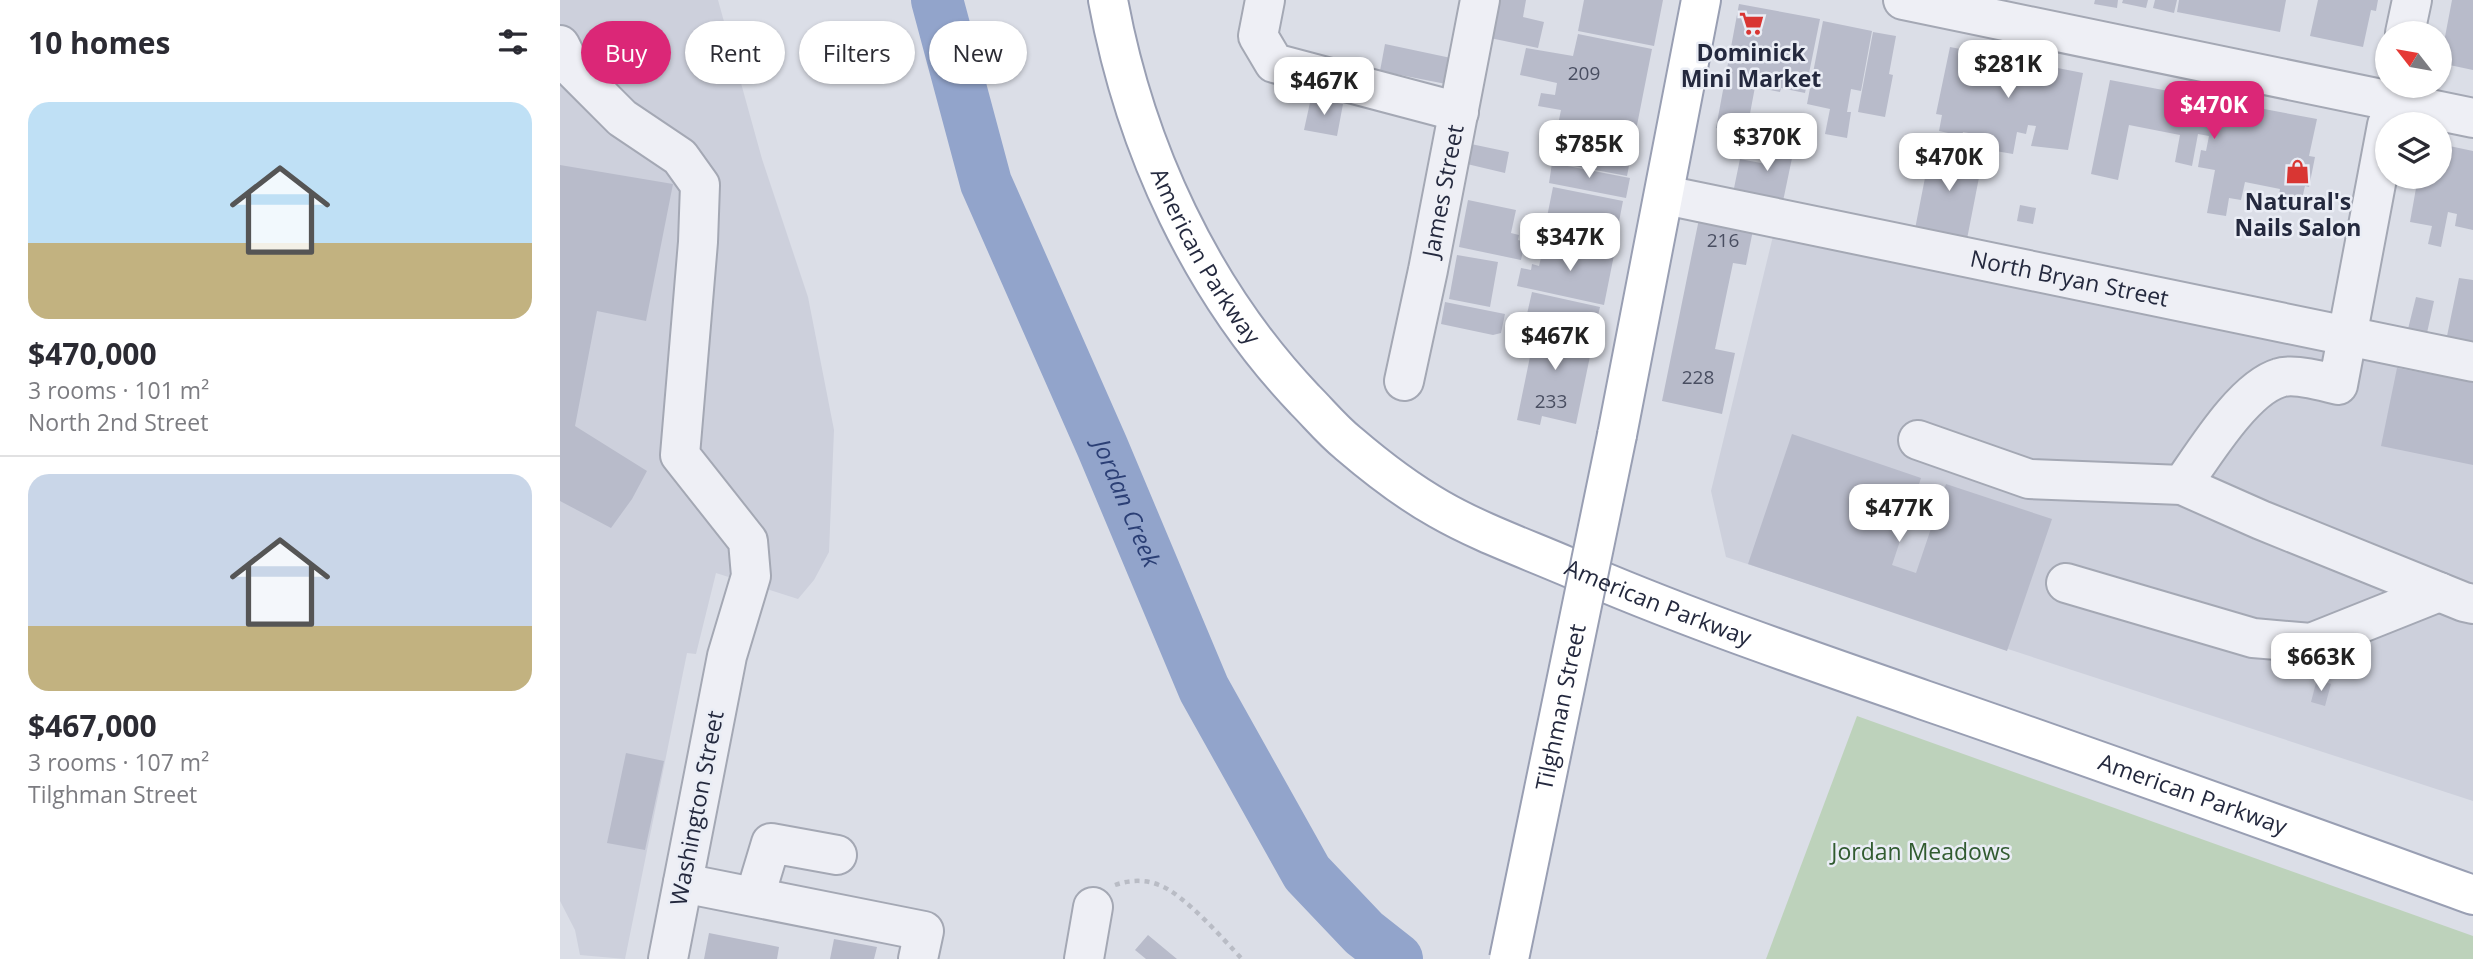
<!DOCTYPE html>
<meta charset="utf-8">
<style>
body{margin:0;font-family:"Open Sans",sans-serif;background:#f2f2f3;color:#2b2b33;height:100vh;display:flex;flex-direction:column;font-size:26px;white-space:nowrap}
*{box-sizing:border-box;margin:0}
p{font-size:23px;color:#7c7c81}
.icon{flex:none;width:38px;height:38px;fill:none;stroke:currentColor;stroke-width:2;stroke-linecap:round;stroke-linejoin:round}
.map{position:relative;flex:1;overflow:hidden}
.details{display:flex;flex-direction:column;background:#fff;width:560px}
.details>*{flex:none}
.top-card{position:absolute;left:21px;top:21px;width:665px;height:63px;display:flex;gap:14px}
.needle{width:46px;rotate:301deg}
.buttons{position:absolute;left:1815px;top:21px;display:grid;gap:14px}
.buttons a{display:grid;place-items:center;width:77px;height:77px;border-radius:50%;background:#fff;box-shadow:0 2px 5px #0004;font-size:35px}
.price{position:absolute;translate:-50% -60px;padding:0 16px;border-radius:14px;background:#fff;color:#222;font-size:23px;line-height:46px;filter:drop-shadow(0 2px 4px #0008)}
.price::after{content:'';position:absolute;left:50%;top:42px;width:21px;height:16px;margin-left:-10px;background:inherit;clip-path:polygon(0 0,100% 0,50% 100%)}
.price.selected{background:#db2777;color:#fff}
ul{padding:0;list-style:none}
li{display:grid;align-content:center;gap:14px;height:371px;padding:0 28px}
li+li{border-top:2px solid #e1e1e2}
li span{display:grid;place-items:center;height:217px;border-radius:21px;color:#555}
li>.icon{margin-inline-start:auto}
span .icon{width:126px;height:126px;fill:#fffc;stroke-width:1}
li b{font-size:30px}
h2{display:flex;justify-content:space-between;align-items:center;height:84px;padding:0 28px;font-size:30px}
.chip{padding:0 24px;border-radius:32px;background:#fff;box-shadow:0 2px 5px #0004;font-size:24px;line-height:63px}
.chip.selected{background:#db2777;color:#fff}
main{display:flex;flex:1;min-height:0}
.map>svg:first-child{display:block}
.built{fill:#cdd0dc}
.green{fill:#bdd2bb}
.lines{fill:none;stroke-linecap:round;stroke-linejoin:round}
.river{stroke:#92a4cb;stroke-width:52}
.building{fill:#b8bbca}
.minor-casing{stroke:#a4a8b4;stroke-width:42}
.major-casing{stroke:#999fb3;stroke-width:42}
.path{stroke:#b9bcc5;stroke-width:4.5;stroke-dasharray:5 5;stroke-linecap:butt}
.minor{stroke:#eeeff5;stroke-width:38}
.major{stroke:#fff;stroke-width:38}
.major-bridge-casing{stroke:#999fb3;stroke-width:42;stroke-linecap:butt}
.major-bridge{stroke:#fff;stroke-width:38}
.labels{text-anchor:middle;stroke-width:5;stroke-linejoin:round;paint-order:stroke}
.number-label{font-size:19px;fill:#494e61}
.poi-label{font-size:23px;font-weight:bold;fill:#24293e;stroke:#eaedf5}
.street-label{font-size:23px;fill:#24293e;stroke:#eaedf5}
.park-label{font-size:23px;fill:#315b30;stroke:#eaedf5}
.water-label{font-size:24px;font-style:italic;fill:#2b3f75;stroke:#eaedf5}
</style>
<main>
<section class="details">
<h2>10 homes<svg class="icon" aria-label="filters" viewBox="0 0 24 24"><path d="M4 7h16M4 17h16"/><circle cx="9" cy="7" r="2"/><circle cx="15" cy="17" r="2"/></svg></h2>
<ul>
<li><span style="background:linear-gradient(#bfe0f5 65%,#c2b280 0)"><svg class="icon" aria-label="home" viewBox="0 0 24 24"><path d="M3 11l9-7 9 7M6 9v11h12V9"/></svg></span><div><b>$470,000</b><p>3 rooms · 101 m²</p><p>North 2nd Street</p></div></li>
<li><span style="background:linear-gradient(#c9d6e8 70%,#c2b280 0)"><svg class="icon" aria-label="home" viewBox="0 0 24 24"><path d="M3 11l9-7 9 7M6 9v11h12V9"/></svg></span><div><b>$467,000</b><p>3 rooms · 107 m²</p><p>Tilghman Street</p></div></li>
</ul>
</section>
<div class="map">
<svg width="1913" height="959" viewBox="0 0 1913 959">
<rect width="100%" height="100%" fill="#dbdee7"/>
<path class="built" d="M0,0H158L202,159L248,297L274,430L269,552L254,580L238,599L156,573L136,654L127,653L65,959L20,955L15,930L0,901Z
M1214,232L1913,370V801L1166,557L1151,491Z"/>
<path class="green" d="M1297,716L1913,936V959H1206Z"/>
<g class="lines">
<path class="river" id="s1" d="M377,0L426,183L542,446L644,689L747,873L804,933L837,959"/>
</g>
<path class="building" d="M938,0H966L963,17L984,22L978,48L930,38Z
M1024,0H1103L1094,46L1018,31Z
M1535,0H1558L1557,8L1534,4Z
M1563,0H1588L1586,8L1562,3Z
M1595,0H1617L1614,13L1593,8Z
M1619,0H1726L1720,32L1617,12Z
M1758,0H1818L1816,11L1811,10L1803,47L1750,36Z
M1892,0H1913V70L1880,63Z
M1179,4L1260,19L1245,93L1221,88L1220,92L1195,87L1182,156L1173,153L1162,136L1163,130L1156,128Z
M1263,21L1312,31L1301,91L1291,89L1287,112H1291L1287,138L1265,134L1270,109L1247,104Z
M1313,32L1336,36L1329,74L1333,75L1325,117L1298,112Z
M1018,34L1092,49L1067,176L1004,164L1009,142L995,139L1001,110L978,106L981,93L995,95L997,83L960,75L966,48L1013,56Z
M825,44L891,58L886,84L820,71Z
M1390,47L1523,73L1508,150L1471,146L1476,126L1468,125L1466,134L1457,132L1453,154L1424,149L1426,136L1403,132L1402,136L1379,131L1382,115L1376,114Z
M1550,80L1757,119L1749,156L1755,157L1749,187L1745,186L1739,212L1717,208L1720,189L1685,182L1681,200L1669,198L1666,216L1647,213L1655,170L1638,167L1641,150L1646,151L1649,136L1638,134L1632,166L1615,162L1620,135L1569,125L1558,180L1531,174Z
M751,98L783,104L777,136L744,130Z
M1212,134L1236,139L1222,206L1173,193L1180,159L1206,164Z
M911,144L949,152L945,173L907,164Z
M1880,144L1913,151V230L1895,226L1897,214L1888,212L1881,247L1868,244L1872,226L1850,222L1858,177H1880Z
M1371,147L1423,157L1407,239L1355,229Z
M992,163L1070,178L1066,198L989,183Z
M0,165L113,184L86,321L37,311L15,426L87,471L72,499L51,528L0,501Z
M993,187L1063,201L1053,252L997,240L1002,220L987,217Z
M908,200L956,210L951,233L959,235L958,240L965,242L961,260L899,247Z
M1460,205L1476,208L1473,224L1457,221Z
M1140,214L1194,225L1186,265L1173,263L1155,349L1175,353L1162,414L1102,401Z
M985,241L1054,255L1044,305L957,286L961,268L971,270L972,264L979,266Z
M897,255L938,262L930,307L889,299Z
M1899,278L1913,280V342L1887,336Z
M972,292L1040,307L1035,328L967,314Z
M1856,297L1874,301L1867,333L1848,329Z
M885,302L945,314L941,333L933,335L881,324Z
M968,319L1035,332L1016,424L982,416L980,425L957,420L973,342L964,340Z
M1837,368L1913,382V465L1821,446Z
M1232,434L1361,478L1332,565L1356,573L1386,484L1492,519L1447,651L1188,564Z
M1757,679L1771,684L1765,706L1751,702Z
M66,753L104,761L85,850L47,843Z
M149,933L219,947L217,959H144Z
M588,935L617,959H586L575,950Z
M274,939L317,947L314,959H270Z"/>
<g class="lines">
<defs>
<g id="minor">
<path d="M705,0L698,36L714,63L899,112"/>
<path d="M1343,0L1913,118"/>
<path d="M1845,33L1852,0"/>
<path d="M0,45L11,67L62,118L120,157L140,185L138,242L120,455L188,541L191,576L167,656L108,959"/>
<path id="s2" d="M1105,195L1913,362"/>
<path id="s3" d="M844,381L868,270L920,0"/>
<path d="M1358,440L1469,479L1622,485L1701,520L1904,602L1913,604"/>
<path d="M1622,485C1644,454 1683,389 1719,378C1733,373 1763,381 1778,385L1827,125"/>
<path d="M1506,583L1693,638L1751,643L1879,592"/>
<path d="M123,883L364,931L358,959"/>
<path d="M195,896L211,843L277,855"/>
<path d="M524,959L533,907"/>
</g>
<g id="major">
<path id="s4" d="M548,0C575,147 641,291 745,400C759,414 772,430 788,443C816,467 847,491 879,509C919,532 964,548 1006,566C1123,617 1244,658 1364,700C1548,763 1730,829 1913,895"/>
<path d="M1057,435L1141,0"/>
</g>
</defs>
<use href="#minor" class="minor-casing"/>
<use href="#major" class="major-casing"/>
<path class="path" d="M555,885C569,880 585,879 599,885C624,894 663,939 682,959"/>
<use href="#minor" class="minor"/>
<use href="#major" class="major"/>
<defs>
<g id="major-bridge">
<path id="s5" d="M949,959L1057,435"/>
</g>
</defs>
<use href="#major-bridge" class="major-bridge-casing"/>
<use href="#major-bridge" class="major-bridge"/>
</g>
<defs>
<symbol id="supermarket-bare" viewBox="-9 -9 18 18"><path d="M-6-5.5h2.5l.6 2H6L4.5 2H-2.5L-4.4-4H-6ZM-1.5 3.2a1.3 1.3 0 1 0 .1 0ZM3 3.2a1.3 1.3 0 1 0 .1 0Z" fill="#d93633" stroke="#eaedf5" stroke-width="2.5" paint-order="stroke"/></symbol>
<symbol id="shop-bare" viewBox="-9 -9 18 18"><path d="M-5-2.5h2.3a2.7 3.5 0 0 1 5.4 0H5L5.5 6h-11ZM-1.5-2.5h3a1.5 2.3 0 0 0-3 0Z" fill="#d93633" stroke="#eaedf5" stroke-width="2.5" paint-order="stroke"/></symbol>
</defs>
<g fill-rule="evenodd">
<use href="#supermarket-bare" x="1174" y="6" width="35" height="35"/>
<use href="#shop-bare" x="1720" y="154" width="35" height="35"/>
</g>
<g class="labels">
<g class="number-label">
<text x="1024" y="80">209</text>
<text x="1163" y="247">216</text>
<text x="1138" y="384">228</text>
<text x="991" y="408">233</text>
</g>
<g class="poi-label">
<text x="1191" y="61">Dominick<tspan x="1191" dy="26">Mini Market</tspan></text>
<text x="1738" y="210">Natural's<tspan x="1738" dy="26">Nails Salon</tspan></text>
</g>
<g class="street-label">
<text dy="8" stroke="none"><textPath href="#s3" startOffset="194">James Street</textPath></text>
<text dy="8" stroke="none"><textPath href="#s4" startOffset="276">American Parkway</textPath></text>
<text dy="8" stroke="none"><textPath href="#s2" startOffset="413">North Bryan Street</textPath></text>
<text dy="8" stroke="none"><textPath href="#s4" startOffset="864">American Parkway</textPath></text>
<text dy="8" stroke="none"><textPath href="#s5" startOffset="257">Tilghman Street</textPath></text>
<text dy="8" stroke="none"><textPath href="#s4" startOffset="1432">American Parkway</textPath></text>
<text transform="translate(137 808) rotate(-79)" y="8">Washington Street</text>
</g>
<g class="park-label">
<text x="1361" y="860">Jordan Meadows</text>
</g>
<g class="water-label">
<text dy="8" stroke="none"><textPath href="#s1" startOffset="539">Jordan Creek</textPath></text>
</g>
</g>
</svg>
<div class="buttons">
<a><svg class="needle" viewBox="-14 -14 28 28"><path d="M0-13l5 13h-10z" fill="#e53935"/><path d="M0 13l5-13h-10z" fill="#7c7c81"/></svg></a>
<a><svg class="icon" aria-label="layers" viewBox="0 0 24 24"><path d="M12 4l9 5-9 5-9-5zM3 14l9 5 9-5"/></svg></a>
</div>
<b class="price" style="left:1448px;top:100px">$281K</b>
<b class="price" style="left:764px;top:117px">$467K</b>
<b class="price selected" style="left:1654px;top:141px">$470K</b>
<b class="price" style="left:1207px;top:173px">$370K</b>
<b class="price" style="left:1029px;top:180px">$785K</b>
<b class="price" style="left:1389px;top:193px">$470K</b>
<b class="price" style="left:1010px;top:273px">$347K</b>
<b class="price" style="left:995px;top:372px">$467K</b>
<b class="price" style="left:1339px;top:544px">$477K</b>
<b class="price" style="left:1761px;top:693px">$663K</b>
<div class="top-card">
<a class="chip selected">Buy</a>
<a class="chip">Rent</a>
<a class="chip">Filters</a>
<a class="chip">New</a>
</div>
</div>
</main>
